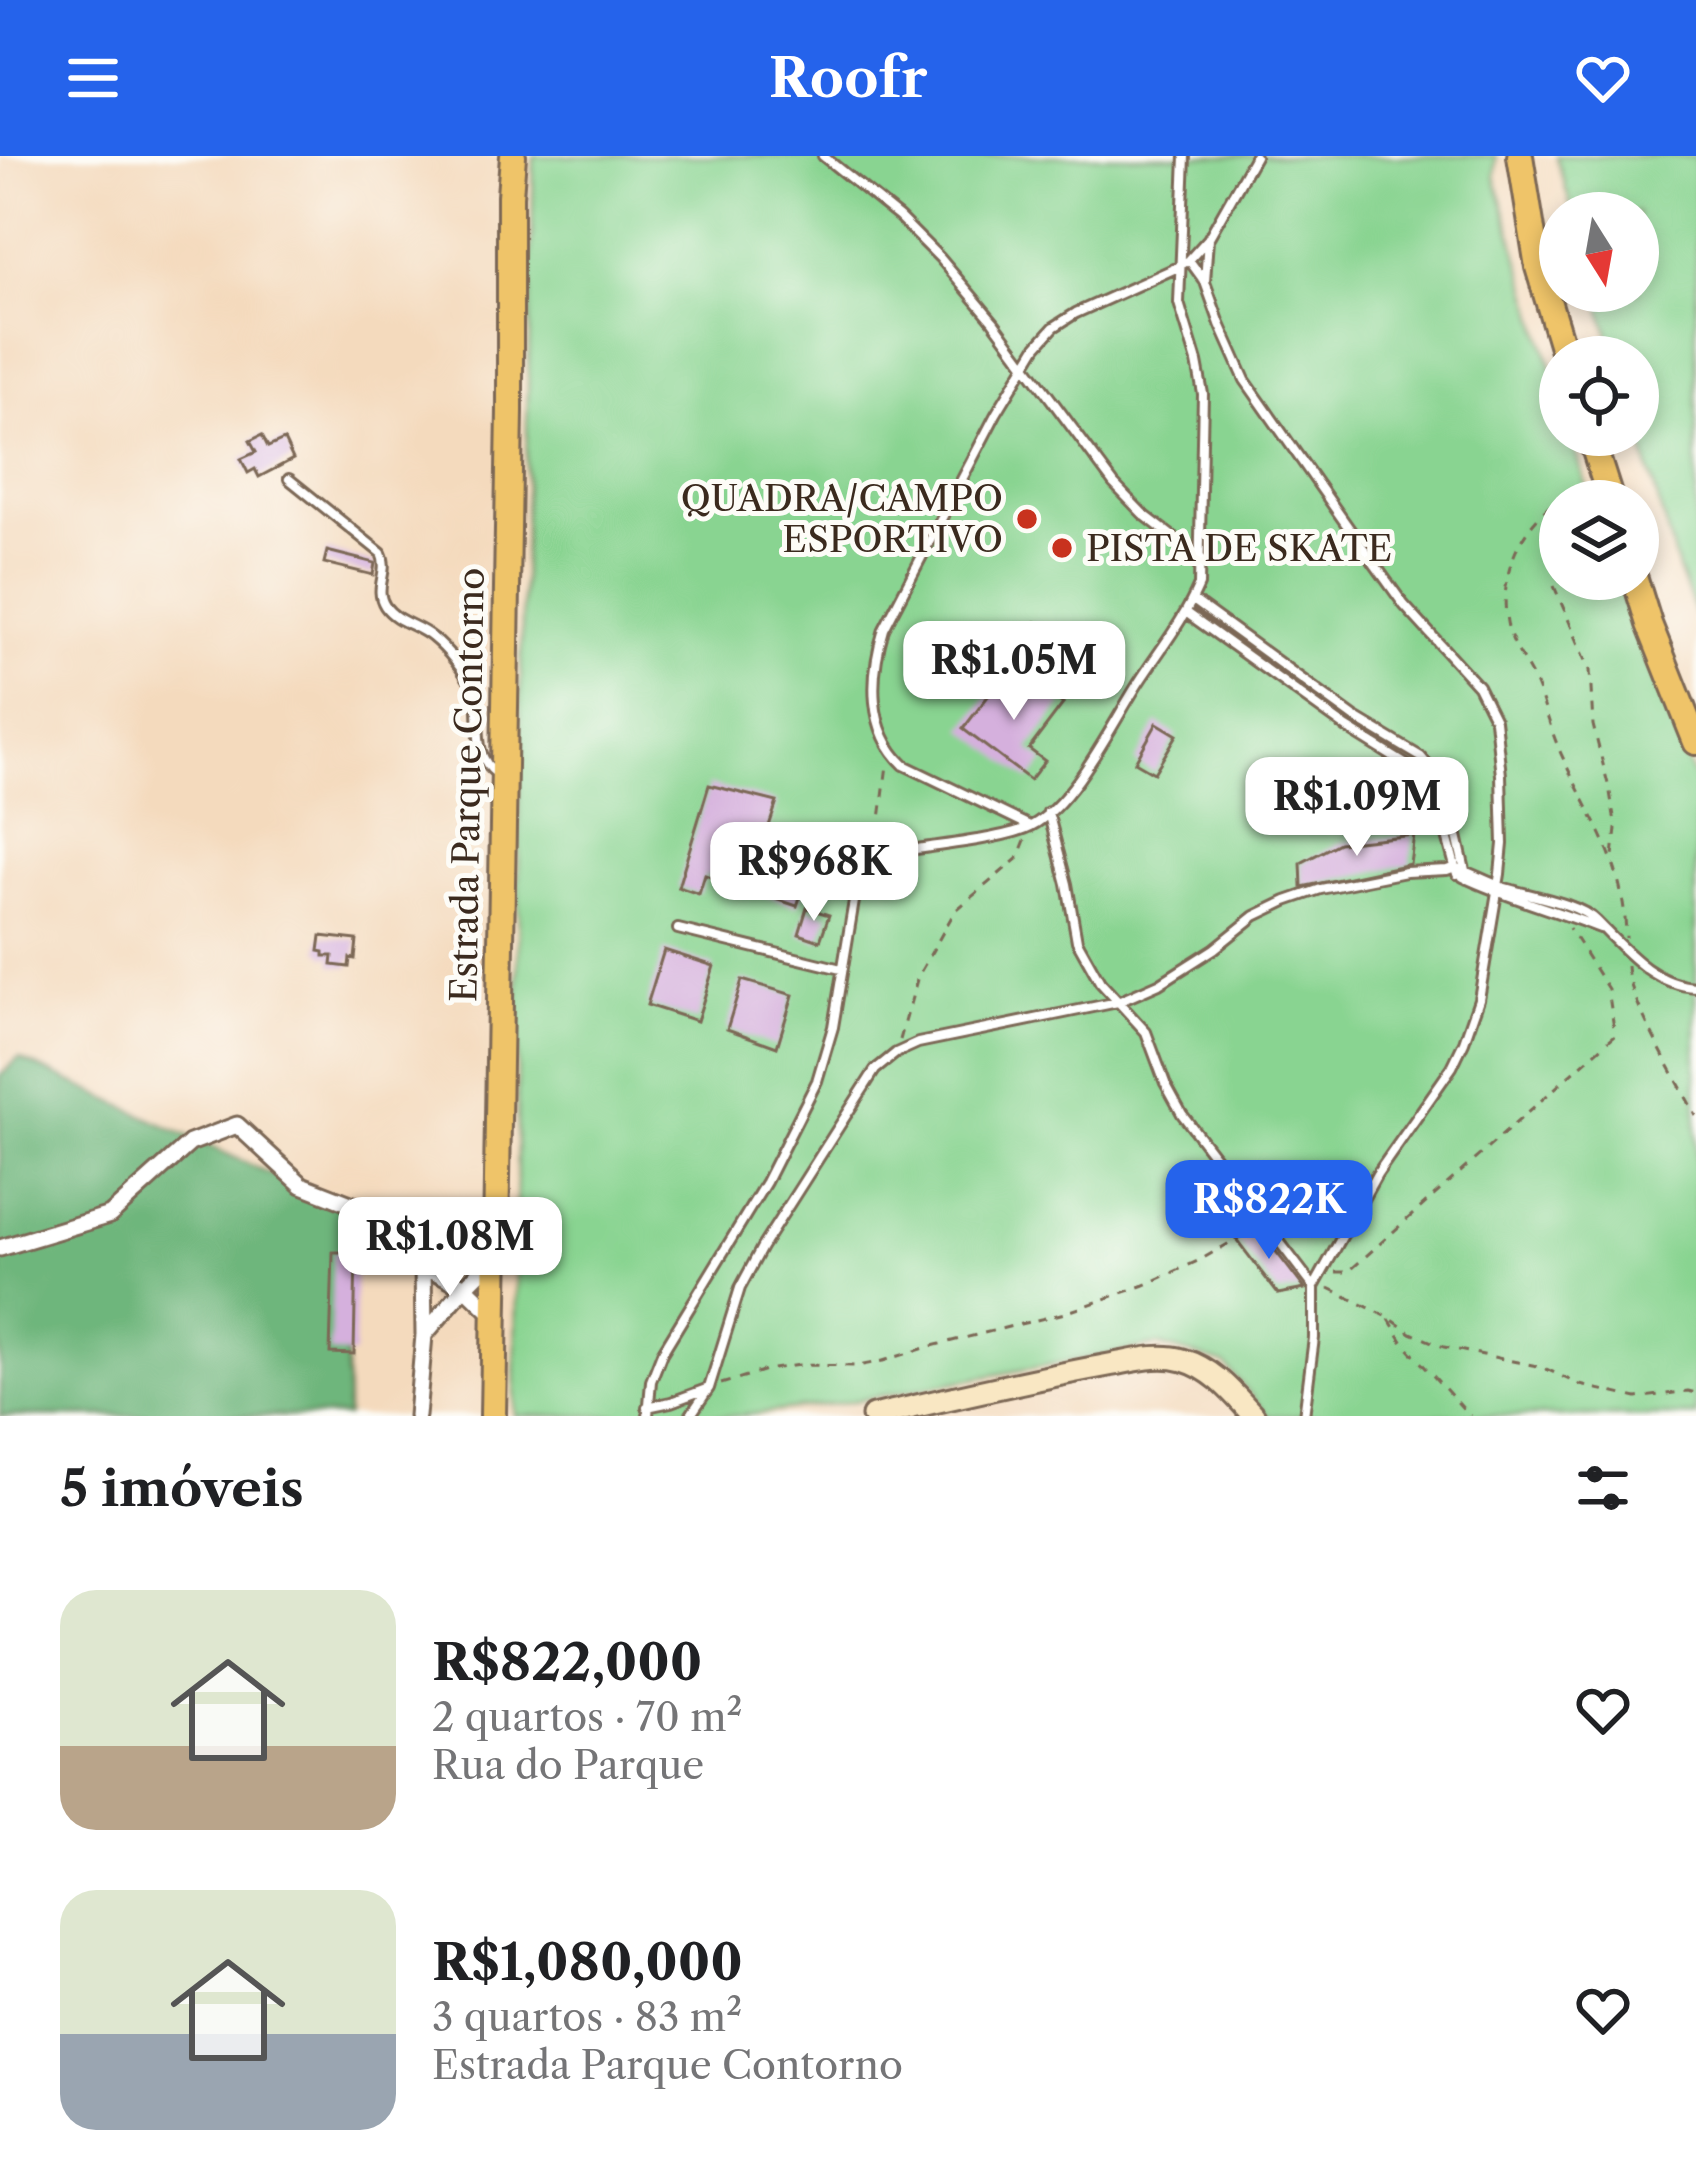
<!DOCTYPE html>
<html lang="pt">
<meta charset="utf-8">
<style>
body{margin:0;font-family:"Libre Caslon Text",serif;background:#f6f6f6;color:#202124;height:100vh;display:flex;flex-direction:column;font-size:45px;white-space:nowrap}
*{box-sizing:border-box;margin:0}
p{font-size:39px;color:#757577}
.icon{flex:none;width:66px;height:66px;fill:none;stroke:currentColor;stroke-width:2;stroke-linecap:round;stroke-linejoin:round}
.map{position:relative;height:1260px;overflow:hidden}
.sheet{display:flex;flex-direction:column;background:#fff;flex:1}
.sheet>*{flex:none}
.needle{width:78px;rotate:169deg}
.buttons{position:absolute;left:1539px;top:36px;display:grid;gap:24px}
.buttons a{display:grid;place-items:center;width:120px;height:120px;border-radius:50%;background:#fff;box-shadow:0 6px 18px #0003;font-size:60px}
.price{position:absolute;translate:-50% -102px;padding:0 27px;border-radius:24px;background:#fff;color:#222;font-size:39px;line-height:78px;filter:drop-shadow(0 3px 6px #0008)}
.price::after{content:'';position:absolute;left:50%;top:72px;width:36px;height:27px;margin-left:-18px;background:inherit;clip-path:polygon(0 0,100% 0,50% 100%)}
.price.on{background:#2563eb;color:#fff}
ul{padding:0;list-style:none}
li{display:flex;align-items:center;gap:36px;height:300px;padding:0 60px}
li span{display:grid;place-items:center;flex:none;width:336px;height:240px;border-radius:36px;color:#555}
li>.icon{margin-inline-start:auto}
span .icon{width:144px;height:144px;fill:#fffc;stroke-width:1}
li b{font-size:51px}
h2{display:flex;justify-content:space-between;align-items:center;height:144px;padding:0 60px;font-size:51px}
header{display:flex;justify-content:space-between;align-items:center;height:156px;padding:0 60px;background:#2563eb;color:#fff;font-size:54px;font-weight:800}
.map>svg:first-child{display:block}
.green{fill:#89d491;stroke:#627f58;stroke-width:3}
.forest{fill:#6eb67b;stroke:#54704c;stroke-width:3}
.building{fill:#d5b0dd}
.lines{fill:none;stroke-linecap:round;stroke-linejoin:round}
.lane-casing{stroke:#7c6856;stroke-width:14}
.street-casing{stroke:#7c6856;stroke-width:21}
.secondary-casing{stroke:#7c6856;stroke-width:27}
.primary-casing{stroke:#7c6856;stroke-width:30}
.path{stroke:#7c6856;stroke-width:3;stroke-dasharray:9 9;stroke-linecap:butt}
.lane{stroke:#fff;stroke-width:8}
.street{stroke:#fff;stroke-width:15}
.secondary{stroke:#f9e7c3;stroke-width:21}
.primary{stroke:#efc469;stroke-width:24}
.poi-dot{fill:#c8321e;stroke:#fdfcf7;stroke-width:4.5}
.labels{text-anchor:middle;stroke-width:10;stroke-linejoin:round;paint-order:stroke}
.poi-label{font-size:36px;fill:#3b2a1e;stroke:#fdfcf7;text-anchor:end}
.street-label{font-size:36px;fill:#3b2a1e;stroke:#fdfcf7}
</style>
<header><svg class="icon" aria-label="menu" viewBox="0 0 24 24"><path d="M4 6h16M4 12h16M4 18h16"/></svg>Roofr<svg class="icon" aria-label="heart" viewBox="0 0 24 24"><path d="M12 20l-8-8c-3-5 5-10 8-4 3-6 11-1 8 4z"/></svg></header>
<div class="map">
<svg width="1696" height="1260" viewBox="0 0 1696 1260">
<rect width="100%" height="100%" fill="#fdfcf7"/>
<filter id="ink" filterUnits="userSpaceOnUse"><feTurbulence type="fractalNoise" baseFrequency=".00833" numOctaves="2"/><feDisplacementMap in="SourceGraphic" scale="24" xChannelSelector="R" yChannelSelector="G"/><feConvolveMatrix kernelMatrix="1 2 1 2 8 2 1 2 1" color-interpolation-filters="sRGB"/></filter>
<filter id="wash" filterUnits="userSpaceOnUse"><feTurbulence type="fractalNoise" baseFrequency=".004" numOctaves="4" result="noise"/><feDisplacementMap in="SourceGraphic" scale="48" xChannelSelector="R" yChannelSelector="G"/><feGaussianBlur stdDeviation="2.7" result="paint"/><feColorMatrix in="noise" values="0 0 0 0 0 0 0 0 0 0 0 0 0 0 0 0 0 1.4 0 .05"/><feComposite in="paint" operator="in"/></filter>
<g filter="url(#wash)">
<rect width="100%" height="100%" fill="#f4dabd"/>
<path class="green" d="M534,0H1496L1495,21L1560,240V279H1571L1591,345H1560V423H1614L1696,626V1260H1269L1224,1208L1158,1189L842,1247L739,1260H515L520,551Z
M1556,0H1696V459L1678,413L1638,276V201H1616L1596,135H1638V57H1573Z"/>
<path class="forest" d="M19,902L344,1052L347,1260H0V920Z"/>
<g id="blocks">
<path class="building" d="M262,279L268,291L284,284L293,303L259,321L255,313L248,317L241,303L256,296L250,285Z
M327,395L375,407L373,419L324,407Z
M1036,466L1077,499L1061,518L1018,488Z
M1011,510L1020,518L1012,528L1031,542L1040,530L1063,548L1029,593L1045,605L1030,624L963,573Z
M1157,567L1177,579L1154,617L1135,606Z
M709,629L777,646L764,685L814,702L797,750L705,719L699,738L678,731Z
M1414,679L1410,708L1302,731L1301,707L1339,687Z
M807,752L829,759L820,785L799,778Z
M321,780L357,784L355,803L350,802L349,811L332,809L333,800H324V796L319,795Z
M664,794L714,810L697,865L647,849Z
M742,824L793,839L777,891L727,873Z
M1257,1071L1305,1133L1278,1138L1236,1083Z
M333,1096H356L354,1198L330,1197Z"/>
</g>
</g>
<g filter="url(#ink)">
<use href="#blocks" fill-opacity="0" stroke="#7c6856" stroke-width="3"/>
<g class="lines">
<defs>
<path id="lane" d="M823,0L899,61L940,102L993,165L1114,328L1143,358L1202,403
M1255,0L1208,83L1205,126L1220,168L1245,224L1353,378L1404,449L1478,530L1495,564L1501,619L1503,688L1500,718L1479,843L1464,886L1452,911L1377,1018L1314,1131
M1189,104L1205,126
M289,323L381,397C390,416 373,432 385,450C396,466 418,469 432,481C447,493 464,514 473,532C486,561 467,596 497,618
M1193,444L1354,561L1421,601L1438,621L1447,636L1467,723
M1187,457L1347,572L1413,613L1430,631L1438,646L1457,718
M1048,656L1067,728L1077,785L1100,826L1146,876L1165,927L1182,958L1314,1131V1182L1304,1260
M1030,670L904,609C867,574 870,519 884,473L996,258L1037,190L1054,171L1076,157L1178,111L1189,104L1208,83
M1463,721C1507,742 1554,754 1600,772
M678,773L841,813
M647,1251L671,1246L709,1232L740,1132L762,1091L875,914L896,897L918,887L1118,846L1159,828L1214,793L1255,760L1286,745L1321,733L1406,716L1447,714L1455,711C1470,717 1484,724 1499,730C1524,739 1578,746 1596,765C1624,793 1653,829 1696,831
M648,1260L651,1225L662,1197L766,1026L817,925L833,871L857,727C869,707 882,700 904,695C936,689 1006,683 1031,670C1075,647 1114,564 1141,523C1162,491 1184,464 1199,429L1203,238L1197,206L1179,147L1185,0
M690,1260L709,1232"/>
<path id="street" d="M0,1092L110,1059L190,987L237,969L302,1029L366,1054L423,1109L465,1131L494,1159
M424,1179L465,1131L495,1101
M417,1260L424,1179L423,1109"/>
<path id="secondary" d="M873,1260C952,1242 1030,1223 1109,1209C1133,1205 1159,1197 1183,1204C1214,1213 1233,1237 1254,1260"/>
<path id="primary" d="M1520,0L1538,111L1565,201
M1590,279L1611,345
M1635,423L1649,468L1696,586
M493,1260L510,255V40L513,0"/>
</defs>
<use href="#lane" class="lane-casing"/>
<use href="#street" class="street-casing"/>
<use href="#secondary" class="secondary-casing"/>
<use href="#primary" class="primary-casing"/>
<path class="path" d="M1581,331C1529,353 1497,409 1507,466C1510,486 1525,506 1534,524C1545,549 1551,577 1563,602C1593,668 1625,706 1626,782
M1554,430L1590,514L1593,569L1610,636L1616,673L1613,700
M876,694L887,609
M1627,810C1628,843 1679,926 1696,960
M900,884L918,820L955,755L1018,702L1025,684
M1336,1116H1348L1615,879L1608,833L1569,772
M1329,1132L1388,1161L1411,1177L1444,1191L1542,1211L1580,1229L1637,1242L1688,1235L1696,1237
M1389,1163L1403,1187L1470,1260
M721,1228L766,1214L799,1209L858,1210L883,1205L928,1191L1065,1157L1145,1129L1200,1104L1254,1073"/>
<use href="#lane" class="lane"/>
<use href="#street" class="street"/>
<use href="#secondary" class="secondary"/>
<use href="#primary" class="primary"/>
</g>
</g>
<g class="poi-dot">
<circle cx="1027" cy="363" r="12"/>
<circle cx="1062" cy="392" r="12"/>
</g>
<g class="labels">
<g class="poi-label">
<text x="1003" y="355">QUADRA/CAMPO<tspan x="1003" dy="41">ESPORTIVO</tspan></text>
<text x="1086" y="405" text-anchor="start">PISTA DE SKATE</text>
</g>
<g class="street-label">
<text transform="translate(467 629) rotate(-89)" y="13">Estrada Parque Contorno</text>
</g>
</g>
</svg>
<div class="buttons">
<a><svg class="needle" viewBox="-14 -14 28 28"><path d="M0-13l5 13h-10z" fill="#e53935"/><path d="M0 13l5-13h-10z" fill="#757577"/></svg></a>
<a><svg class="icon" aria-label="locate" viewBox="0 0 24 24"><circle cx="12" cy="12" r="6"/><path d="M12 2v4M12 18v4M2 12h4M18 12h4"/></svg></a>
<a><svg class="icon" aria-label="layers" viewBox="0 0 24 24"><path d="M12 4l9 5-9 5-9-5zM3 14l9 5 9-5"/></svg></a>
</div>
<b class="price" style="left:1014px;top:567px">R$1.05M</b>
<b class="price" style="left:1357px;top:703px">R$1.09M</b>
<b class="price" style="left:814px;top:768px">R$968K</b>
<b class="price on" style="left:1269px;top:1106px">R$822K</b>
<b class="price" style="left:450px;top:1143px">R$1.08M</b>
</div>
<section class="sheet">
<h2>5 imóveis<svg class="icon" aria-label="filters" viewBox="0 0 24 24"><path d="M4 7h16M4 17h16"/><circle cx="9" cy="7" r="2"/><circle cx="15" cy="17" r="2"/></svg></h2>
<ul>
<li><span style="background:linear-gradient(#dfe7d0 65%,#b9a48a 0)"><svg class="icon" aria-label="home" viewBox="0 0 24 24"><path d="M3 11l9-7 9 7M6 9v11h12V9"/></svg></span><div><b>R$822,000</b><p>2 quartos · 70 m²</p><p>Rua do Parque</p></div><svg class="icon" aria-label="heart" viewBox="0 0 24 24"><path d="M12 20l-8-8c-3-5 5-10 8-4 3-6 11-1 8 4z"/></svg></li>
<li><span style="background:linear-gradient(#dfe7d0 60%,#9aa5b1 0)"><svg class="icon" aria-label="home" viewBox="0 0 24 24"><path d="M3 11l9-7 9 7M6 9v11h12V9"/></svg></span><div><b>R$1,080,000</b><p>3 quartos · 83 m²</p><p>Estrada Parque Contorno</p></div><svg class="icon" aria-label="heart" viewBox="0 0 24 24"><path d="M12 20l-8-8c-3-5 5-10 8-4 3-6 11-1 8 4z"/></svg></li>
</ul>
</section>
